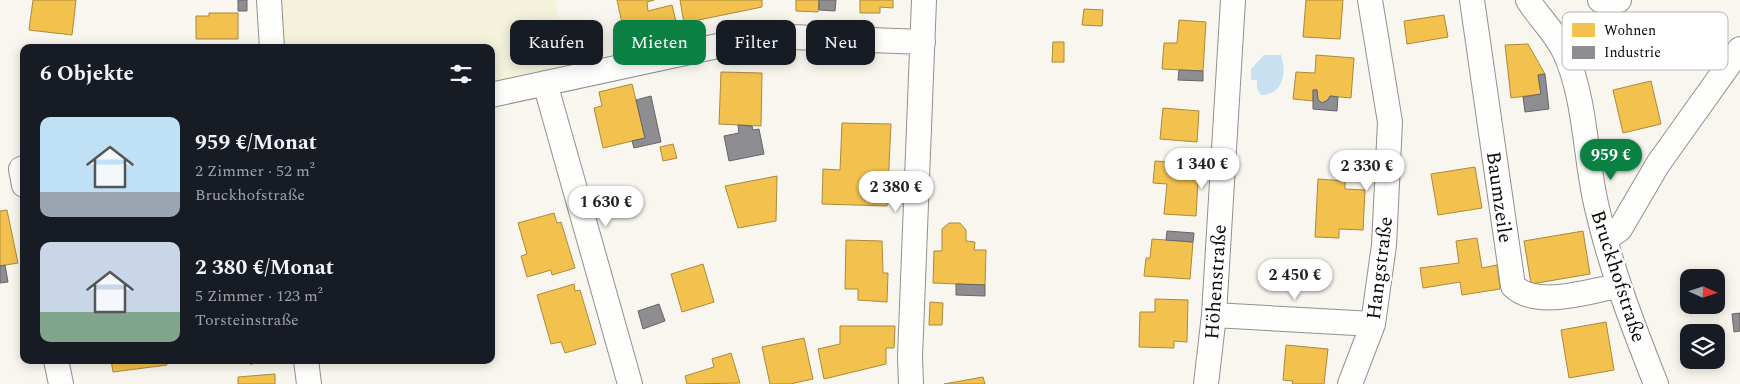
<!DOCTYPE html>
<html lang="de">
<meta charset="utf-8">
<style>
body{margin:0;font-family:Spectral,serif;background:#20242c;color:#f1f3f6;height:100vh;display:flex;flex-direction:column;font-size:19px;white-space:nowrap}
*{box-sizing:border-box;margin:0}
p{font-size:16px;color:#9ea1a6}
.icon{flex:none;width:28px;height:28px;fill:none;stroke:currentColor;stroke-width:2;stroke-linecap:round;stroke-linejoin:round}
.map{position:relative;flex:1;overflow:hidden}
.details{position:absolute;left:20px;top:44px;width:475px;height:320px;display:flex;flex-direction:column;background:#171b24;border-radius:10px;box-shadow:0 2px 12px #0003}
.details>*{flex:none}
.guide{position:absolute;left:510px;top:20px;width:475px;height:45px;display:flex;gap:10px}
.needle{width:32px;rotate:93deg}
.buttons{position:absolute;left:1680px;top:269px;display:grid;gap:10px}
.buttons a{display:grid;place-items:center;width:45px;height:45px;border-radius:10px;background:#171b24;box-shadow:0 2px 12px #0003;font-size:25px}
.price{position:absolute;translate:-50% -42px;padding:0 11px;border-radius:18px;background:#fff;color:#222;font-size:16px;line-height:32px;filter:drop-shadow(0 1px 2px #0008)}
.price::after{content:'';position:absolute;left:50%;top:30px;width:15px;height:11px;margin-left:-8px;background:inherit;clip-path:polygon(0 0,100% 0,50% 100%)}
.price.current{background:#0b8043;color:#fff}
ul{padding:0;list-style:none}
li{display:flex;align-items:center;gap:15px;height:125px;padding:0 20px}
li span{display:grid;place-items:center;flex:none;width:140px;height:100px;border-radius:10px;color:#555}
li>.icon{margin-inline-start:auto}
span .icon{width:60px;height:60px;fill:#fffc;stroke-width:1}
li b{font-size:21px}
h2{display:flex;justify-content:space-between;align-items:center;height:60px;padding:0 20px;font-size:21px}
.pill{padding:0 18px;border-radius:10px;background:#171b24;box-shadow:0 2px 12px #0003;font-size:18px;line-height:45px}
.pill.current{background:#0b8043;color:#fff}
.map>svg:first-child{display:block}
.farmland{fill:#f4f2db}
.water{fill:#c8e0ef}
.homes{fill:#f2c14e;stroke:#ac8a3a}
.industry{fill:#8d8d92;stroke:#666669}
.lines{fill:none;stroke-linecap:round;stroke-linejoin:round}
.street-casing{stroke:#91908d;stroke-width:26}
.street{stroke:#fefefc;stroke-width:24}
.labels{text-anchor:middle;stroke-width:5;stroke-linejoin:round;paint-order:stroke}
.street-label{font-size:20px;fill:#0a0a0a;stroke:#fff}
.key{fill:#fff;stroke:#b6b6b6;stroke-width:1}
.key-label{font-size:14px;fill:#0a0a0a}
</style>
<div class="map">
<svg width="1740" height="384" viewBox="0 0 1740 384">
<rect width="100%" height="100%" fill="#f8f6ee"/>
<path class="farmland" d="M277,0H555L570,67L491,84V48L280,47Z"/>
<path class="water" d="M1264,55H1281C1287,73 1283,95 1261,95L1257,89V80H1251V69Z"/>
<path class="homes" d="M33,0H76L72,35L29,30Z
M617,0H654L647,2L648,11L672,5L677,26L625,37Z
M680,0H762V7L684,23Z
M796,0H819L818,12L796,11Z
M860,0H893V8L880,7V13H860Z
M1306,0H1343L1340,39L1303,37Z
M1084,9L1103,10L1102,26L1082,25Z
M209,13H238V39H196V16H209Z
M1444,15L1448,37L1407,44L1404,21Z
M1179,20L1206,22L1203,71L1162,69L1164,43H1177Z
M1053,42H1064V62H1052Z
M1528,44L1545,74L1538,75L1541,94L1511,98L1505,45Z
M1316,55L1354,58L1351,98L1330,96L1328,100L1322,103L1318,100L1317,90H1313V101L1293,99L1296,72L1315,73Z
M721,72L762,73L761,126L719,124Z
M1651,81L1661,124L1623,133L1613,90Z
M632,84L645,138L603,148L594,108L602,106L599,92Z
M1163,108L1199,111L1197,142L1160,139Z
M842,123L891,124L887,206L822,204L823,169L840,170Z
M673,144L677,158L663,161L660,147Z
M1155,161L1199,164L1196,216L1164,214L1167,184L1153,183Z
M1475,167L1482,208L1438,215L1431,174Z
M777,176L776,221L738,228L725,186Z
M1318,179L1345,181V189L1365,190L1363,230L1339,229V238L1315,237Z
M7,210L18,263L0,266V211Z
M554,213L557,223L561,222L575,268L552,275L551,270L527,277L521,256L527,254L518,223Z
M949,223H960L966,230V241L975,242L974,250H986L985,285L933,283L934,251H942V229Z
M1583,231L1590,274L1531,284L1524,241Z
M1477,238L1482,268L1497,265L1500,289L1462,295L1460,282L1423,288L1420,268L1459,263L1456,241Z
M1152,239L1193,242L1190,279L1144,276L1146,258H1150Z
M846,240L882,241L883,273H888L887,302L858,300V289H845Z
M703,264L714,302L682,312L671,274Z
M574,284L575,291L580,290L596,344L565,353L561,342L551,344L537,295Z
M1155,299L1188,300L1187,342L1174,341V348L1139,347L1140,312H1155Z
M930,302L943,303L942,325H929Z
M1606,322L1614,370L1569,378L1561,330Z
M840,326H895L894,348H886V364L824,379L818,349L840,344Z
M804,338L813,379L790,384H770L762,347Z
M1286,345L1328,349L1324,384H1292L1293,381L1283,380Z
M731,353L740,383L687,384L685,376L714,367L712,359Z
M111,360H166L167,365L113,372Z
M275,374V384H238V377Z
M983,377L985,384H944Z"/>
<path class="industry" d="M238,0H247V11H238Z
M819,0H836L835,11L819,10Z
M1179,70L1203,71V81L1178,80Z
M1545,74L1549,109L1525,112L1523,97L1541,94L1538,75Z
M1313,90H1317L1318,100L1322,103L1328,100L1330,96L1338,97L1337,111L1313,109Z
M651,96L661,142L634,148L632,141L645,138L636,100Z
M738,125L752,126L753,130L759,129L764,154L729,161L724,136L739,133Z
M1167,231L1194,233L1193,242L1166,240Z
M5,265L8,282L0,283V266Z
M956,284L985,285V296L956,295Z
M659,304L665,321L643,329L638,311Z
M1740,313V331L1734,332L1732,314Z
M249,360H276V361L250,364Z"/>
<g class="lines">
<defs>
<path id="street" d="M269,0L272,48
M1472,0L1513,286C1537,309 1588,291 1618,286
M1528,0C1539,18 1556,33 1565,53C1586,99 1585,159 1597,208C1611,269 1633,326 1656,384
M1600,0H1619
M545,83L630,384
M491,95L764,36L923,42
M24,168L21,169L24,185
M1605,240L1620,229L1658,164L1740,49
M1214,315L1373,324
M56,360L61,384
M306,360L309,384
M911,384L910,357L924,0
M1206,384L1214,315L1233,0
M1350,384L1373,324L1384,245L1390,122L1370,0"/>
</defs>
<use href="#street" class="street-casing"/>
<use href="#street" class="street"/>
</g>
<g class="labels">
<g class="street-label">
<text transform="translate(1500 197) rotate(82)" y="7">Baumzeile</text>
<text transform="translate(1379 268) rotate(-83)" y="7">Hangstraße</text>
<text transform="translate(1619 276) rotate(72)" y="7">Bruckhofstraße</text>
<text transform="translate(1215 282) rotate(-86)" y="7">Höhenstraße</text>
</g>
</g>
<rect x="1562" y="12" width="166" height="58" rx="8" class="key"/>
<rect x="1572" y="23" width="23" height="14" fill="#f2c14e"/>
<rect x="1572" y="46" width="23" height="13" fill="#8d8d92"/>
<g class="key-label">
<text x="1604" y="35">Wohnen</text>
<text x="1604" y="57">Industrie</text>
</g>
</svg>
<div class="buttons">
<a><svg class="needle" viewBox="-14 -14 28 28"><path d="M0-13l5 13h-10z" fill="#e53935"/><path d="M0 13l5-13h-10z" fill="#9ea1a6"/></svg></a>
<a><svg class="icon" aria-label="layers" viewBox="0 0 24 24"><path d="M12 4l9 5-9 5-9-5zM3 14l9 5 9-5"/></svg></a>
</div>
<b class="price current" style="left:1611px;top:181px">959 €</b>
<b class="price" style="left:1202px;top:190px">1 340 €</b>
<b class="price" style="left:1367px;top:192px">2 330 €</b>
<b class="price" style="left:896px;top:213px">2 380 €</b>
<b class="price" style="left:606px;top:228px">1 630 €</b>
<b class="price" style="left:1295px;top:301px">2 450 €</b>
<div class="guide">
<a class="pill">Kaufen</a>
<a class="pill current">Mieten</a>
<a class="pill">Filter</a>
<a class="pill">Neu</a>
</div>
<section class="details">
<h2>6 Objekte<svg class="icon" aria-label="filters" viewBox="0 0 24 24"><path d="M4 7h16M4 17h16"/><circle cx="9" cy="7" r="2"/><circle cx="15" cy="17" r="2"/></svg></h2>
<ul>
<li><span style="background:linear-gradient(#bfe0f5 75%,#9aa5b1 0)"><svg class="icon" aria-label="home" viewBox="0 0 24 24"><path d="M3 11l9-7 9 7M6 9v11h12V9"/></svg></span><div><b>959 €/Monat</b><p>2 Zimmer · 52 m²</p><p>Bruckhofstraße</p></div></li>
<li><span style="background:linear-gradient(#c9d6e8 70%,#7fa58c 0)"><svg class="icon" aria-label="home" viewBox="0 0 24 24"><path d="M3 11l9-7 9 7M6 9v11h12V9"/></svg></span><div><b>2 380 €/Monat</b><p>5 Zimmer · 123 m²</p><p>Torsteinstraße</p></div></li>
</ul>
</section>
</div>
